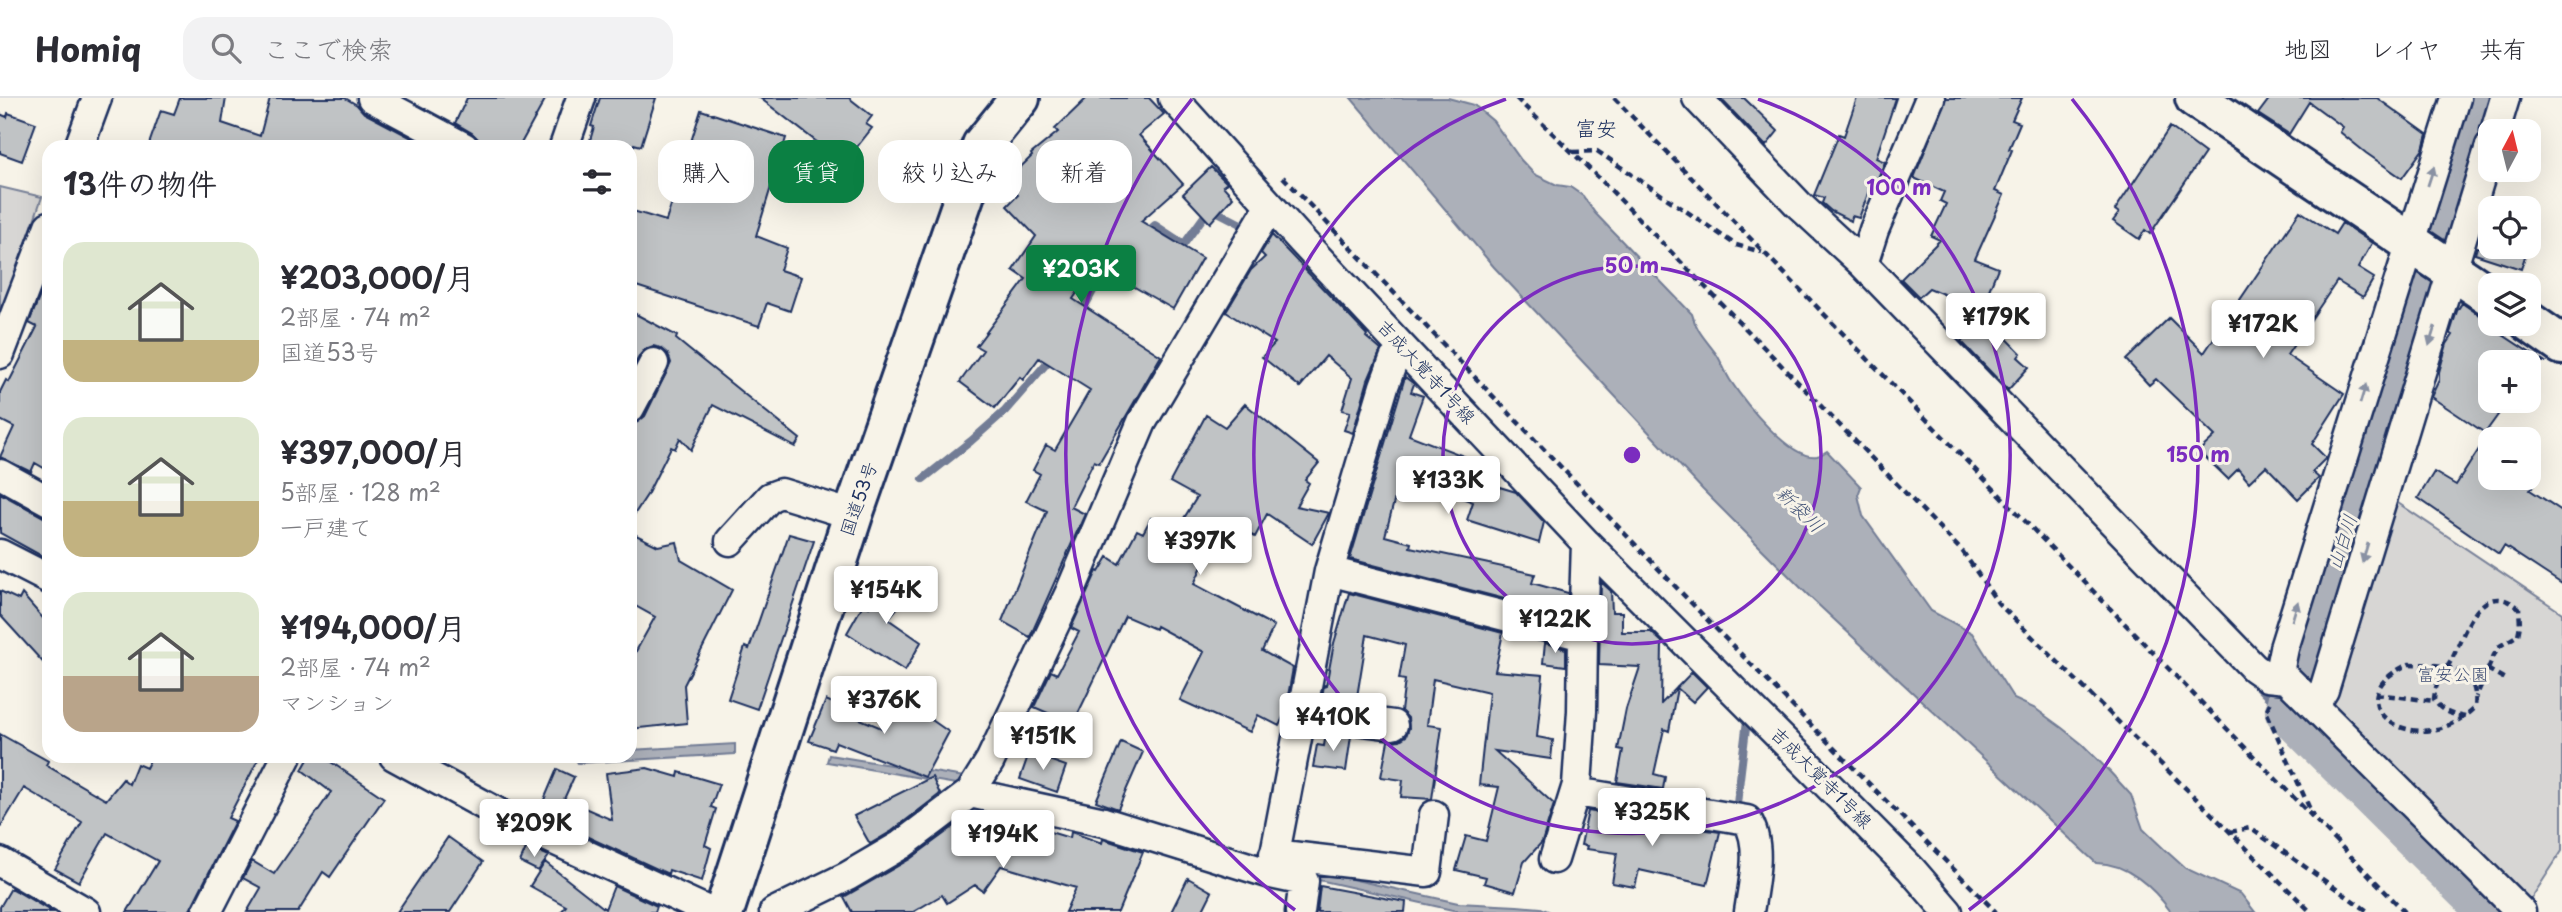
<!DOCTYPE html>
<html lang="ja">
<meta charset="utf-8">
<style>
body{margin:0;font-family:"Playpen Sans","Klee One",sans-serif;background:#f2f2f3;color:#2b2b33;height:100vh;display:flex;flex-direction:column;font-size:26px;white-space:nowrap}
*{box-sizing:border-box;margin:0}
p{font-size:23px;color:#7c7c81}
.icon{flex:none;width:38px;height:38px;fill:none;stroke:currentColor;stroke-width:2;stroke-linecap:round;stroke-linejoin:round}
.map{position:relative;flex:1;overflow:hidden}
.drawer{position:absolute;left:42px;top:42px;width:595px;height:623px;display:flex;flex-direction:column;background:#fff;border-radius:21px;box-shadow:0 7px 28px #0002}
.drawer>*{flex:none}
.guide{position:absolute;left:658px;top:42px;width:665px;height:63px;display:flex;gap:14px}
.needle{width:46px;rotate:7deg}
.fabs{position:absolute;left:2478px;top:21px;display:grid;gap:14px}
.fabs a{display:grid;place-items:center;width:63px;height:63px;border-radius:14px;background:#fff;box-shadow:0 7px 28px #0002;font-size:35px}
.price{position:absolute;translate:-50% -60px;padding:0 16px;border-radius:7px;background:#fff;color:#222;font-size:23px;line-height:46px;filter:drop-shadow(0 2px 4px #0008)}
.price::after{content:'';position:absolute;left:50%;top:42px;width:21px;height:16px;margin-left:-10px;background:inherit;clip-path:polygon(0 0,100% 0,50% 100%)}
.price.selected{background:#0b8043;color:#fff}
ul{padding:0;list-style:none}
li{display:flex;align-items:center;gap:21px;height:175px;padding:0 21px}
li span{display:grid;place-items:center;flex:none;width:196px;height:140px;border-radius:21px;color:#555}
li>.icon{margin-inline-start:auto}
span .icon{width:84px;height:84px;fill:#fffc;stroke-width:1}
li b{font-size:30px}
h2{display:flex;justify-content:space-between;align-items:center;height:84px;padding:0 21px;font-size:30px}
.chip{padding:0 24px;border-radius:21px;background:#fff;box-shadow:0 7px 28px #0002;font-size:24px;line-height:63px}
.chip.selected{background:#0b8043;color:#fff}
header{display:flex;align-items:center;gap:42px;box-sizing:border-box;height:98px;padding:0 35px;background:#fff;border-bottom:2px solid #e1e1e2}
header strong{font-size:33px}
nav{display:flex;gap:38px;margin-inline-start:auto;font-size:24px}
.search{width:490px;height:63px;background:#f2f2f3;display:flex;align-items:center;gap:18px;box-sizing:border-box;padding:0 24px;border-radius:21px;color:#7c7c81;font-size:26px}
.map>svg:first-child{display:block}
.green{fill:#d7d6d4;stroke:#798299;stroke-width:2}
.water{fill:#acb0b9;stroke:#727c95;stroke-width:2}
.lines{fill:none;stroke-linecap:round;stroke-linejoin:round}
.stream{stroke:#727c95;stroke-width:8}
.river{stroke:#acb0b9;stroke-width:46}
.building{fill:#c0c3c5;stroke:#1b2f5e;stroke-width:2}
.street-casing{stroke:#1b2f5e;stroke-width:33}
.secondary-casing{stroke:#1b2f5e;stroke-width:44}
.highway-casing{stroke:#1b2f5e;stroke-width:44}
.path{stroke:#1b2f5e;stroke-width:4.5;stroke-dasharray:7 5;stroke-linecap:butt}
.street{stroke:#f7f3e8;stroke-width:28}
.secondary{stroke:#f7f3e8;stroke-width:38}
.highway{stroke:#f7f3e8;stroke-width:38}
.oneway{fill:#8991a3}
.ring{fill:none;stroke:#7b2cbf;stroke-width:3.5}
.labels{text-anchor:middle;stroke-width:6;stroke-linejoin:round;paint-order:stroke}
.street-label{font-size:18px;fill:#1b2f5e;stroke:#f7f3e8}
.park-label{font-size:18px;fill:#415076;stroke:#f7f3e8}
.water-label{font-size:19px;font-style:italic;fill:#465679;stroke:#f7f3e8}
.quarter-label{font-size:21px;fill:#1b2f5e;stroke:#f7f3e8}
.centre{fill:#7b2cbf;stroke:#f7f3e8;stroke-width:3.5}
.ring-label{font-size:21px;text-anchor:middle;font-weight:bold;fill:#7b2cbf;stroke:#f7f3e8;stroke-width:6;stroke-linejoin:round;paint-order:stroke}
</style>
<header>
<strong>Homiq</strong>
<div class="search"><svg class="icon" aria-label="search" viewBox="0 0 24 24"><circle cx="10" cy="10" r="6"/><path d="M15 15l6 6"/></svg>ここで検索</div>
<nav><a>地図</a><a>レイヤ</a><a>共有</a></nav>
</header>
<div class="map">
<svg width="2562" height="814" viewBox="0 0 2562 814">
<rect width="100%" height="100%" fill="#f7f3e8"/>
<filter id="ink" filterUnits="userSpaceOnUse"><feTurbulence type="fractalNoise" baseFrequency=".0143" numOctaves="2"/><feDisplacementMap in="SourceGraphic" scale="14" xChannelSelector="R" yChannelSelector="G"/><feConvolveMatrix kernelMatrix="1 2 1 2 8 2 1 2 1" color-interpolation-filters="sRGB"/></filter>
<g filter="url(#ink)">
<path class="green" d="M0,89L42,99L0,221Z
M2392,401L2562,515V753L2527,807L2333,611L2332,597Z"/>
<path class="water" d="M1351,0H1448L1474,7L1493,23L1521,62L1534,76L1557,87L1570,89L1583,98L1595,115L1692,216C1696,233 1707,243 1717,257C1722,265 1725,274 1730,282C1743,302 1790,363 1817,358C1821,357 1824,355 1827,353L1861,389L1858,397L1863,418L1931,513L1972,535L2014,601L2036,611L2062,630L2082,646L2110,674L2131,697L2143,731L2165,752L2185,770L2241,796L2255,814H2171C2153,789 2127,765 2096,765L1811,500L1703,392L1494,169Z
M735,646V656L578,665L575,660L545,658H630V652Z
M829,657L995,684L1102,711L827,664Z
M1311,772L1458,805L1517,808L1541,810L1550,814L1457,813L1310,780Z"/>
<g class="lines">
<path class="stream" d="M1146,135L1155,127L1184,146L1210,110L1241,126
M1081,216L1102,176L1113,165
M923,381L971,343L1005,313L1053,258
M2253,584L2272,603L2288,613
M1736,714L1747,622"/>
<path class="river" d="M2481,0L2431,164L2381,310L2378,334L2315,527L2307,534L2288,613L2491,814"/>
</g>
<path class="building" d="M180,0H226L222,25L260,38L270,0H345L357,7L364,15L429,49H148L161,12L174,16Z
M467,0H546L519,49H481L478,41L472,35L455,25Z
M600,0H656L641,48L634,46L633,49H588L594,29L591,28Z
M760,0H849L872,18L866,26L872,30L844,65Z
M1087,0H1149L1164,16L1139,37L1183,86L1141,123L1202,160L1173,211L1096,167L1073,201L1161,258L1099,365L1094,363L1071,409L1085,416L1030,539L1002,523L1047,413L1026,403L1040,376L1033,372L1046,347L1055,352L1090,292L1039,260L1023,282L1020,279L995,310L960,284L983,252L976,248L1026,181L1013,172L1036,138L1007,108L1018,97L1005,84L1032,58L1031,56L1058,34L1055,31Z
M1720,0H1744L1778,33L1766,48Z
M1857,0H1896L1876,60L1885,64L1874,89L1871,87L1859,120L1852,118L1851,123L1831,113L1822,105L1824,100L1814,97L1839,36L1844,38Z
M1946,0H2022L2012,22L2020,25L2009,51L2012,52L1995,93L2004,97L1975,161L1998,170L1981,212L1929,190L1919,199L1901,181L1940,142L1931,138L1946,106L1940,103L1944,94L1914,80Z
M2270,0H2377L2427,36L2423,51L2402,80L2366,55L2340,34L2343,29L2309,4L2289,36L2258,16Z
M701,12L786,40L756,138L787,150L780,172L801,179L790,213L767,205L759,228L630,186V112L666,123Z
M8,15L36,25L22,63L0,55V16L7,19Z
M2170,29L2205,55L2150,136L2145,132L2139,141L2113,123L2119,115L2115,112Z
M1211,69L1227,85L1223,88L1233,99L1210,125L1183,96Z
M2300,113L2335,136L2342,125L2372,145L2358,170L2374,180L2363,199L2337,183L2287,257L2344,296L2312,346L2326,360L2312,374L2319,380L2298,401L2266,368L2249,384L2238,371L2228,381L2199,353L2215,338L2156,281L2149,287L2126,262L2169,220L2204,255Z
M1272,137L1367,237L1366,239L1381,252L1368,282L1353,335L1344,332L1350,314L1342,312L1352,280L1326,258L1300,289L1262,259L1275,245L1226,214L1251,172L1265,159L1261,155Z
M2477,149H2528L2521,171L2475,156Z
M49,175V373L35,365L31,374L0,359L14,329L0,322V294L6,282L9,284L37,229L29,225Z
M2462,205L2478,216L2490,220V226L2502,228L2500,235L2544,264H2490V303H2508L2485,335L2431,299L2439,282V274L2447,246L2453,237L2450,235L2457,213Z
M630,213L677,238L676,241L687,250L800,341L795,349L713,307L691,352L680,340L675,351L671,349L647,397L630,423V327L638,324L645,318L671,265L668,256L661,250L653,248L645,251L640,257L630,275Z
M1986,219L2021,255L2018,259L2029,269L2008,292L1961,243Z
M1405,279L1414,286L1411,294L1423,298L1409,337L1492,369L1497,375L1493,387L1516,394L1544,424L1539,445L1467,422L1473,404L1401,377L1385,438L1411,445L1410,449L1535,476L1532,485L1568,495L1567,517L1350,461Z
M1245,306L1319,365L1305,382L1309,385L1296,408L1329,415L1312,446L1267,416L1255,439L1223,422L1194,486L1274,528L1262,553L1293,570L1285,615L1279,628L1258,617L1250,634L1180,602L1204,554L1156,528L1155,531L1125,518L1073,626L1034,609L1051,573L1057,576L1079,534L1071,530L1097,473L1099,474L1108,459L1119,466L1137,432L1143,435L1151,420L1176,433L1197,399L1170,384L1206,317L1225,329Z
M2490,334V380H2520L2533,388L2530,392L2562,413V486L2504,448L2499,456L2418,400L2434,374L2456,387Z
M0,395L49,422V462L0,435Z
M630,434L658,448L677,444L681,462L732,492L684,587L687,625L630,631V564L655,519L630,505Z
M789,436L814,443L757,611L728,601L745,549L749,551Z
M897,476L914,490L888,521L921,544L905,573L847,535L864,505L869,509Z
M1601,484L1611,493L1612,514H1622V534H1651L1662,544L1661,606L1692,574L1707,589L1693,604L1677,590L1669,633L1664,631L1654,676L1665,679L1663,691L1617,684L1623,652L1618,651L1626,611L1640,569L1599,567Z
M0,493L19,502L22,496L49,527V571L0,517Z
M1349,495L1503,535L1495,573L1543,577L1537,639L1553,642L1551,661L1495,653L1554,706L1542,744L1524,764L1515,794L1484,785L1486,779L1456,772L1466,738L1486,743L1499,689L1479,687L1489,594L1433,581L1427,627L1442,629L1432,701L1401,699L1403,682L1381,679L1388,643L1400,642L1406,638L1409,630L1408,620L1401,613L1405,582L1399,581L1405,547L1367,537L1356,605L1322,599L1324,587L1326,588L1334,545Z
M1545,545L1566,551V568L1543,565Z
M899,599L949,634L925,679L836,644L833,651L809,643L826,602L849,612L848,616L884,631Z
M1326,635L1351,638L1346,673L1313,669L1317,647L1324,648Z
M0,636L48,663L46,667L106,702L123,681L129,686L137,666L146,670L152,658H260L228,720L235,723L189,814H127L158,763L107,735L79,784L55,771L82,724L24,690L0,730Z
M1121,644L1143,654L1118,711L1096,703Z
M1029,655L1066,668L1057,694L1020,681Z
M310,658H322L384,700L330,779L323,774L298,814H247L261,790L243,780L252,763L274,776L331,694L302,672Z
M647,670L678,679L679,674L719,686L711,709L716,711L705,747L711,750L702,783L669,772L668,776L538,716L557,671L574,679L564,701L612,722L606,675Z
M932,679L940,696L892,733L870,746L854,718Z
M1588,713L1720,734L1707,787L1639,772L1635,789L1612,785L1617,755L1586,751L1587,748L1581,747Z
M980,718L1007,745L1031,753L1040,731L1070,740L1071,734L1102,745L1103,741L1143,754L1118,814H1065L1076,790L1001,768L983,793L975,787L947,805L942,797L913,814H852L844,799L910,761L956,727L959,734L973,720L976,723Z
M448,739L483,764L450,814H397Z
M527,748L549,758L538,773L520,764Z
M545,764L605,811L614,788L657,808L655,814H561L566,808L530,788Z
M1188,780L1212,794L1202,814H1171Z
M1320,788L1406,804L1405,814H1317Z
M11,790L30,801L52,814H0V809Z"/>
<g class="lines">
<defs>
<path id="street" d="M372,0L464,49
M1173,0L1302,143L1586,445L1815,674L1911,771L1948,814
M1697,0L1798,106L1863,166L2254,570L2267,579L2287,581L2521,814
M2495,33L2505,0
M79,49L97,0
M564,49L581,0
M1863,166L1874,132L1930,0
M0,256L49,128
M630,310L654,265
M0,376L49,403
M730,443L770,399L781,395L853,417
M0,456L49,481
M1329,473L1384,288L1394,261L1405,253
M2278,579L2284,550L2456,0
M2314,608L2324,592L2490,48
M1302,615L1393,627
M394,658L515,724L710,814
M1576,694L1747,722C1763,747 1753,786 1749,814
M970,695L1104,724L1271,776L1304,783L1300,814
M1274,756L1427,774L1434,717
M1554,761L1577,687L1582,613L1583,538
M0,764L86,814
M1271,776L1329,473L1583,538L1586,445
M207,814L287,658
M774,814L848,778L901,747L970,695L990,663L1071,492L1142,324L1270,108"/>
<path id="secondary" d="M2195,0L2490,198
M2529,224L2562,247"/>
<path id="highway" d="M724,814L853,417L982,47L1020,0"/>
</defs>
<use href="#street" class="street-casing"/>
<use href="#secondary" class="secondary-casing"/>
<use href="#highway" class="highway-casing"/>
<path class="path" d="M1516,0L1604,85L1963,454L1998,505L2311,814
M1614,0L2405,814
M1573,54L1597,53L1736,147L1762,154
M1283,79L1721,536L1996,814
M2409,566C2441,567 2480,566 2475,609C2417,668 2327,603 2409,566Z
M2487,571L2505,581
M2376,596L2434,603
M2270,605L2266,613L2313,718
M2465,619C2450,616 2441,614 2434,601C2436,581 2443,577 2452,561C2465,535 2480,479 2519,510L2520,527L2518,537L2500,548L2494,557L2476,599
M2230,734L2250,730L2369,814"/>
<use href="#street" class="street"/>
<use href="#secondary" class="secondary"/>
<use href="#highway" class="highway"/>
</g>
<defs><path id="oneway-solid" d="M-6-.8H1V-3.2L6.5 0L1 3.2V.8H-6Z" transform="scale(1.75)"/></defs>
<g class="oneway">
<use href="#oneway-solid" transform="translate(2431 78) rotate(-72)"/>
<use href="#oneway-solid" transform="translate(2432 238) rotate(107)"/>
<use href="#oneway-solid" transform="translate(2363 296) rotate(-73)"/>
<use href="#oneway-solid" transform="translate(2365 455) rotate(107)"/>
<use href="#oneway-solid" transform="translate(2295 513) rotate(-73)"/>
</g>
</g>
<g class="ring">
<circle cx="1632" cy="357" r="189"/>
<path d="M1758 1A378 378 0 1 1 1506 1"/>
<path d="M1295 812A566 566 0 0 1 1192 1M2072 1A566 566 0 0 1 1969 812"/>
</g>
<g class="labels">
<g class="street-label">
<text transform="translate(1426 274) rotate(47)" y="6">吉成大覚寺1号線</text>
<text transform="translate(859 401) rotate(-71)" y="6">国道53号</text>
<text transform="translate(1821 680) rotate(45)" y="6">吉成大覚寺1号線</text>
</g>
<g class="park-label">
<text x="2453" y="583">富安公園</text>
</g>
<g class="water-label">
<text transform="translate(1800 411) rotate(44)" y="7">新袋川</text>
<text transform="translate(2342 444) rotate(-72)" y="7">山白川</text>
</g>
<g class="quarter-label">
<text x="1596" y="38">富安</text>
</g>
</g>
<circle cx="1632" cy="357" r="10" class="centre"/>
<g class="ring-label">
<text x="1899" y="97">100 m</text>
<text x="1632" y="175">50 m</text>
<text x="2198" y="364">150 m</text>
</g>
</svg>
<div class="fabs">
<a><svg class="needle" viewBox="-14 -14 28 28"><path d="M0-13l5 13h-10z" fill="#e53935"/><path d="M0 13l5-13h-10z" fill="#7c7c81"/></svg></a>
<a><svg class="icon" aria-label="locate" viewBox="0 0 24 24"><circle cx="12" cy="12" r="6"/><path d="M12 2v4M12 18v4M2 12h4M18 12h4"/></svg></a>
<a><svg class="icon" aria-label="layers" viewBox="0 0 24 24"><path d="M12 4l9 5-9 5-9-5zM3 14l9 5 9-5"/></svg></a>
<a>+</a>
<a>−</a>
</div>
<b class="price selected" style="left:1081px;top:207px">¥203K</b>
<b class="price" style="left:1996px;top:255px">¥179K</b>
<b class="price" style="left:2263px;top:262px">¥172K</b>
<b class="price" style="left:1448px;top:418px">¥133K</b>
<b class="price" style="left:1200px;top:479px">¥397K</b>
<b class="price" style="left:886px;top:528px">¥154K</b>
<b class="price" style="left:1555px;top:557px">¥122K</b>
<b class="price" style="left:884px;top:638px">¥376K</b>
<b class="price" style="left:1333px;top:655px">¥410K</b>
<b class="price" style="left:1043px;top:674px">¥151K</b>
<b class="price" style="left:1652px;top:750px">¥325K</b>
<b class="price" style="left:534px;top:761px">¥209K</b>
<b class="price" style="left:1003px;top:772px">¥194K</b>
<div class="guide">
<a class="chip">購入</a>
<a class="chip selected">賃貸</a>
<a class="chip">絞り込み</a>
<a class="chip">新着</a>
</div>
<section class="drawer">
<h2>13件の物件<svg class="icon" aria-label="filters" viewBox="0 0 24 24"><path d="M4 7h16M4 17h16"/><circle cx="9" cy="7" r="2"/><circle cx="15" cy="17" r="2"/></svg></h2>
<ul>
<li><span style="background:linear-gradient(#dfe7d0 70%,#c2b280 0)"><svg class="icon" aria-label="home" viewBox="0 0 24 24"><path d="M3 11l9-7 9 7M6 9v11h12V9"/></svg></span><div><b>¥203,000/月</b><p>2部屋 · 74 m²</p><p>国道53号</p></div></li>
<li><span style="background:linear-gradient(#dfe7d0 60%,#c2b280 0)"><svg class="icon" aria-label="home" viewBox="0 0 24 24"><path d="M3 11l9-7 9 7M6 9v11h12V9"/></svg></span><div><b>¥397,000/月</b><p>5部屋 · 128 m²</p><p>一戸建て</p></div></li>
<li><span style="background:linear-gradient(#dfe7d0 60%,#b9a48a 0)"><svg class="icon" aria-label="home" viewBox="0 0 24 24"><path d="M3 11l9-7 9 7M6 9v11h12V9"/></svg></span><div><b>¥194,000/月</b><p>2部屋 · 74 m²</p><p>マンション</p></div></li>
</ul>
</section>
</div>
